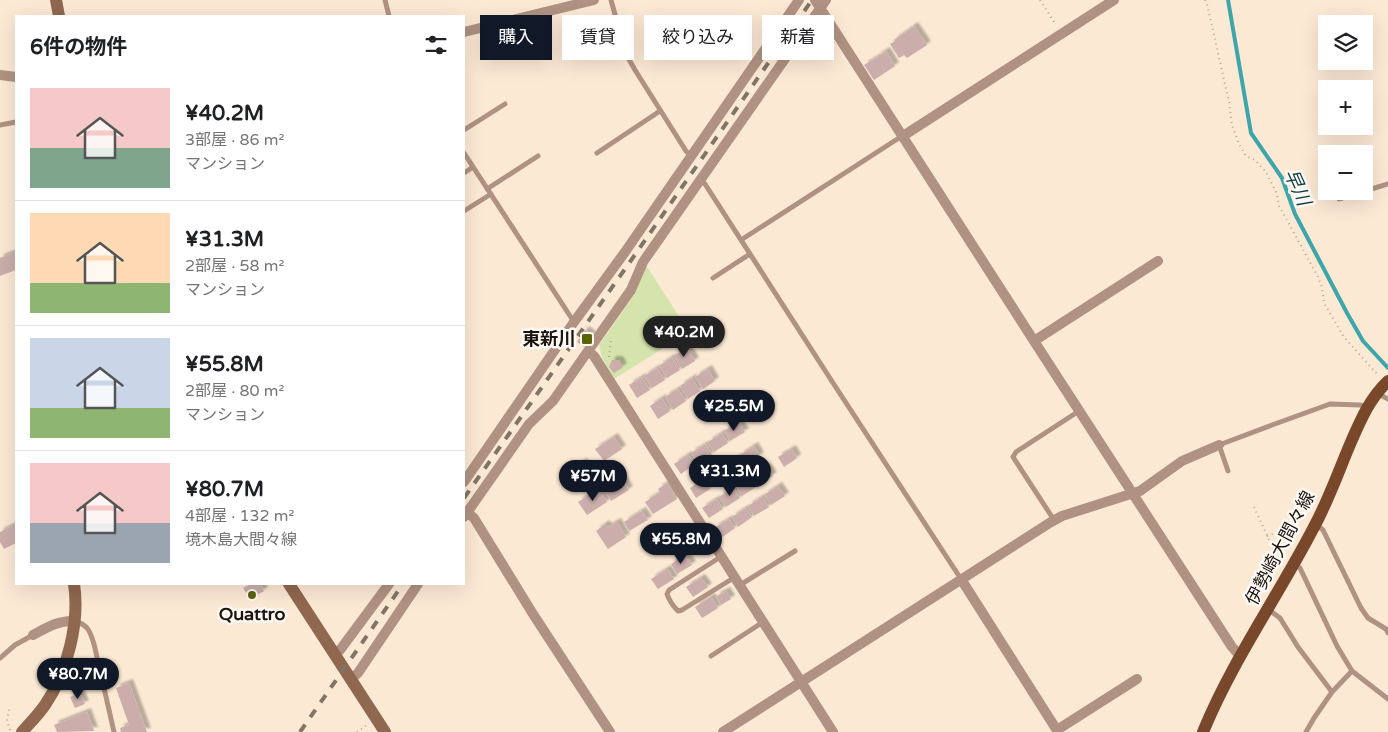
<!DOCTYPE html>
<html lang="ja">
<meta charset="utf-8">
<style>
body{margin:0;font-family:"Varela Round","Noto Sans JP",sans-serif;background:#f2f2f2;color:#202124;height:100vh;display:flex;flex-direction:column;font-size:19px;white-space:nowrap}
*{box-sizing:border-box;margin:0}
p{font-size:16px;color:#757577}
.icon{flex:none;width:28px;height:28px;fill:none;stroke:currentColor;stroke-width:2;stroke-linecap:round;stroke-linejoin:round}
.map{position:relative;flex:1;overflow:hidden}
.sheet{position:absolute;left:15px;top:15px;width:450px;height:570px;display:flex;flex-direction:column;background:#fff;border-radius:0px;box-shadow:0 5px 20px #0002}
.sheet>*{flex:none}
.guide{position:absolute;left:480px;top:15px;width:475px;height:45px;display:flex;gap:10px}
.fabs{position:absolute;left:1318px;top:15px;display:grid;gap:10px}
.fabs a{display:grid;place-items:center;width:55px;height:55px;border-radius:0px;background:#fff;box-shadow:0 5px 20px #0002;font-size:25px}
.price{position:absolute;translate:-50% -42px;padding:0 11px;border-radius:18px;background:#111827;color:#fff;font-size:16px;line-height:32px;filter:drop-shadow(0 1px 2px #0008)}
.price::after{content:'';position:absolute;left:50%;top:30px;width:15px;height:11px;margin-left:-8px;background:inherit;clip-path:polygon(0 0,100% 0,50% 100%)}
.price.active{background:#222;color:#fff}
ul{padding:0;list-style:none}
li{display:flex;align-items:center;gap:15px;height:125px;padding:0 15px}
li+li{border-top:1px solid #e0e0e0}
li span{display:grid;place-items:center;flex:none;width:140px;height:100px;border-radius:0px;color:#555}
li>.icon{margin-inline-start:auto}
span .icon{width:60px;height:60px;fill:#fffc;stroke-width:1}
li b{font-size:21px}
h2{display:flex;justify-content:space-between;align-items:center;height:60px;padding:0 15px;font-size:21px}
.chip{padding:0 18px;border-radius:0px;background:#fff;box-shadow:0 5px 20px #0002;font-size:18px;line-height:45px}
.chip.active{background:#111827;color:#fff}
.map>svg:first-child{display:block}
.green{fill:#d5e4ac}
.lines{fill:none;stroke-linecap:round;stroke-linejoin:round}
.stream{stroke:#3da6aa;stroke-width:4}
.building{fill:#cbaeab;filter:url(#shadow)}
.path{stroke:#b5a695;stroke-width:2;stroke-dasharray:1 4;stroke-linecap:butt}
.lane{stroke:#b09282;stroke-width:5}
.street{stroke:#b09282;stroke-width:10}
.secondary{stroke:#90674f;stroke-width:12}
.primary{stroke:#794729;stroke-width:12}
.rail{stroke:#807466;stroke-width:4;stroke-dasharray:9 9;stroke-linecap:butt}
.poi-dot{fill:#5a6508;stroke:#fdf9f5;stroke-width:2}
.labels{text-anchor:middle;stroke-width:5;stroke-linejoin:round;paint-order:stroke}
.poi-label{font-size:18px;font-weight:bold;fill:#1b150e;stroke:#fdf9f5;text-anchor:end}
.street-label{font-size:18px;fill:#1b150e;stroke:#fdf9f5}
.water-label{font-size:19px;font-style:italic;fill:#0e3e40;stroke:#fdf9f5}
</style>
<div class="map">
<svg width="1388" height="732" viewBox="0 0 1388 732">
<defs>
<filter id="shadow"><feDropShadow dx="4" dy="-4" stdDeviation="1" flood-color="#0004"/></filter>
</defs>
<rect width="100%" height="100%" fill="#fce9d4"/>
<path class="green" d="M646,265L689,332L614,379L602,358L599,345L635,294Z"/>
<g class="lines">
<path class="stream" d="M1228,0L1251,133L1282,178L1295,214L1347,313L1363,341L1388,368"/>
</g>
<path class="building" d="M914,26L927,45L907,58L904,55L899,58L890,44L895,41L894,40Z
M886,51L895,66L874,80L864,65L879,56V55Z
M16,252V270L0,276V258Z
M585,330L592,335L584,347L577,342Z
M687,348L695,361L682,369L674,356Z
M672,357L680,370L667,378L659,366Z
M612,360H619L623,367L614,373L609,367Z
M657,368L665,380L652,388L644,376Z
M708,369L715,381L703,389L695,377Z
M642,377L650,390L637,398L629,385Z
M692,378L700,391L688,399L680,386Z
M678,389L686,401L673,410L665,397Z
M662,398L670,411L658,419L650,406Z
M738,422L745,432L730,441L724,431Z
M722,433L728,443L714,452L708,442Z
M614,437L622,449L604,461L595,449Z
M706,444L712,454L698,463L691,453Z
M754,446L760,456L746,465L740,455Z
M792,449L797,458L784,467L778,457Z
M688,455L695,464L681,474L674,464Z
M738,457L744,467L730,476L724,466Z
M583,462L591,474L568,488L562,478L566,475L565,473Z
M766,466L773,476L758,485L752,476Z
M721,468L728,478L713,487L707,477Z
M620,475L629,490L611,501L602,486Z
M750,477L756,487L742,496L736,486Z
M704,479L710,489L696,498L690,488Z
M667,483L677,499L653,514L645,502L660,492L658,489Z
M778,486L785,496L771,505L764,495Z
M734,488L740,498L726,507L719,497Z
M599,489L607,502L587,515L578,502Z
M762,497L769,507L754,516L748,506Z
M717,499L723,509L709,518L702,508Z
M746,508L752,517L738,527L732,517Z
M642,511L648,520L629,531L624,522Z
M729,519L735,528L721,538L714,528Z
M617,522L626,537L608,549L596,531L605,524L608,527Z
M16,524V543L4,549L0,542V532Z
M685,555L692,565L677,574L671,564Z
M667,569L674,579L658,589L651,579Z
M701,578L708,587L693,597L686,587Z
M251,584H260L264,591L250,599L243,588Z
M726,591L731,599L721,605L716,596Z
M711,597L718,608L702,618L695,607Z
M129,683L147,732H121L120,728L129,725L116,688Z
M80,693L85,704L75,708L70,697Z
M87,712L94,731L57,732L54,725Z"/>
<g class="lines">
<path class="path" d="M1040,0L1056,25
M1205,0L1207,4L1229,102L1232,125L1239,144L1246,156L1255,160L1266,172L1277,194L1279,206L1288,222L1318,277L1322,287L1324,303L1344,337L1377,374
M609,357L611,339L610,338
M1254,507L1276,555
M1267,536L1283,530
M10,730L7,720L10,706
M357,732L367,725"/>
<path class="lane" d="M385,0L389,16
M611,0L626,54L635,70L686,151L691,156
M0,125L16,122
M464,130L505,104
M464,153L574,322
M597,153L660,111
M464,173L473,167
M701,180L705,184L835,386L961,579
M487,189L538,156
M1339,199L1388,184
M464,211L491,194
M741,240L902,136
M713,278L750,254
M1377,393L1388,399
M1228,471L1219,445L1272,425L1330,404L1360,405L1367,407
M1054,520L1013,457L1016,452L1079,411
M1317,525L1323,530L1361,608L1368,618L1386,629L1388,633
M722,556L669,590L667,594C669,600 674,607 678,611L682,610L735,577
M1295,564L1300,568L1337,646L1352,671L1388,699
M740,585L795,551
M1268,609L1280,618L1298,647L1332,692L1352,671
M75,621C88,625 90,631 94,644L114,732
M711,656L763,622
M0,658L15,645L33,635
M1306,732L1314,718L1332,692"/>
<path class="street" d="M815,0L1034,341L1232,647L1240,656
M464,32L594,0
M0,75L16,77
M903,136L1114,0
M1034,341L1158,261
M588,351L594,356L833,732
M464,482L574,322L625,252L799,0
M467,512L474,518L533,614L610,732
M464,517L529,424L553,401L602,331L631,290L643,262L826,0
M961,579L1058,732
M33,635C46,628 59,620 74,621
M334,654L340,650L389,584
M351,679L358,673L418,584
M1057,730L1137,679
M723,732L1051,522L1062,516L1140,491L1182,461L1219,445"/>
<path class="secondary" d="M56,0L59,16
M289,584L385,732
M22,732C30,723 38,715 45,705C67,673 80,622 74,584"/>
<path class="primary" d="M1203,732C1233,659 1279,595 1315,525C1329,499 1339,470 1351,442C1361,419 1370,398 1388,381"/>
<path class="rail" d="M464,498L632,259L812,0
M300,732L403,584"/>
</g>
<g class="poi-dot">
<rect x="581" y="333" width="12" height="12" rx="2.5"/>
<circle cx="252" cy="595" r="5"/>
</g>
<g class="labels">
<g class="poi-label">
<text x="576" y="345">東新川</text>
<text x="252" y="620" text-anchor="middle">Quattro</text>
</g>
<g class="street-label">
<text transform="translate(1280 548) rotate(-62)" y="6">伊勢崎大間々線</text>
</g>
<g class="water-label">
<text transform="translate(1298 187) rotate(66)" y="7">早川</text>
</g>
</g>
</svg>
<div class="fabs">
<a><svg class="icon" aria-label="layers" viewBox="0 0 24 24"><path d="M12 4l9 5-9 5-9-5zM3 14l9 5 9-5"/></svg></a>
<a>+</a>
<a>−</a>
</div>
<b class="price active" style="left:684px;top:358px">¥40.2M</b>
<b class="price" style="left:734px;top:432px">¥25.5M</b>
<b class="price" style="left:730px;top:497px">¥31.3M</b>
<b class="price" style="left:593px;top:502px">¥57M</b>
<b class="price" style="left:681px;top:565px">¥55.8M</b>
<b class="price" style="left:78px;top:700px">¥80.7M</b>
<div class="guide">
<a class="chip active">購入</a>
<a class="chip">賃貸</a>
<a class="chip">絞り込み</a>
<a class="chip">新着</a>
</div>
<section class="sheet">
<h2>6件の物件<svg class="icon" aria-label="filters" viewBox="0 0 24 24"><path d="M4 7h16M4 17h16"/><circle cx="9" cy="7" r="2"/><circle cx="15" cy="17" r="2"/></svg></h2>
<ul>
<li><span style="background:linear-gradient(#f6c9c9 60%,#7fa58c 0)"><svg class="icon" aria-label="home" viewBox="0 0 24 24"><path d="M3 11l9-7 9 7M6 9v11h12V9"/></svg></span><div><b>¥40.2M</b><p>3部屋 · 86 m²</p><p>マンション</p></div></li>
<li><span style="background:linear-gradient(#ffd9b3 70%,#8fb573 0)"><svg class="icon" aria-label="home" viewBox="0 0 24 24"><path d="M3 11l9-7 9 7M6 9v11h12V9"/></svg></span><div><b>¥31.3M</b><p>2部屋 · 58 m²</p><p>マンション</p></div></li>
<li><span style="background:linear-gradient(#c9d6e8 70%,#8fb573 0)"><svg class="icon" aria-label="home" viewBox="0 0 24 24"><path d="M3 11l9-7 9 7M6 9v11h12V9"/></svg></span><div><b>¥55.8M</b><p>2部屋 · 80 m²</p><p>マンション</p></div></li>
<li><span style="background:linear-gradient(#f6c9c9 60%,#9aa5b1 0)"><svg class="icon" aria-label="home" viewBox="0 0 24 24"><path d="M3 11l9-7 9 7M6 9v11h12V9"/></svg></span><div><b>¥80.7M</b><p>4部屋 · 132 m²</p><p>境木島大間々線</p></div></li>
</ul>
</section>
</div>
